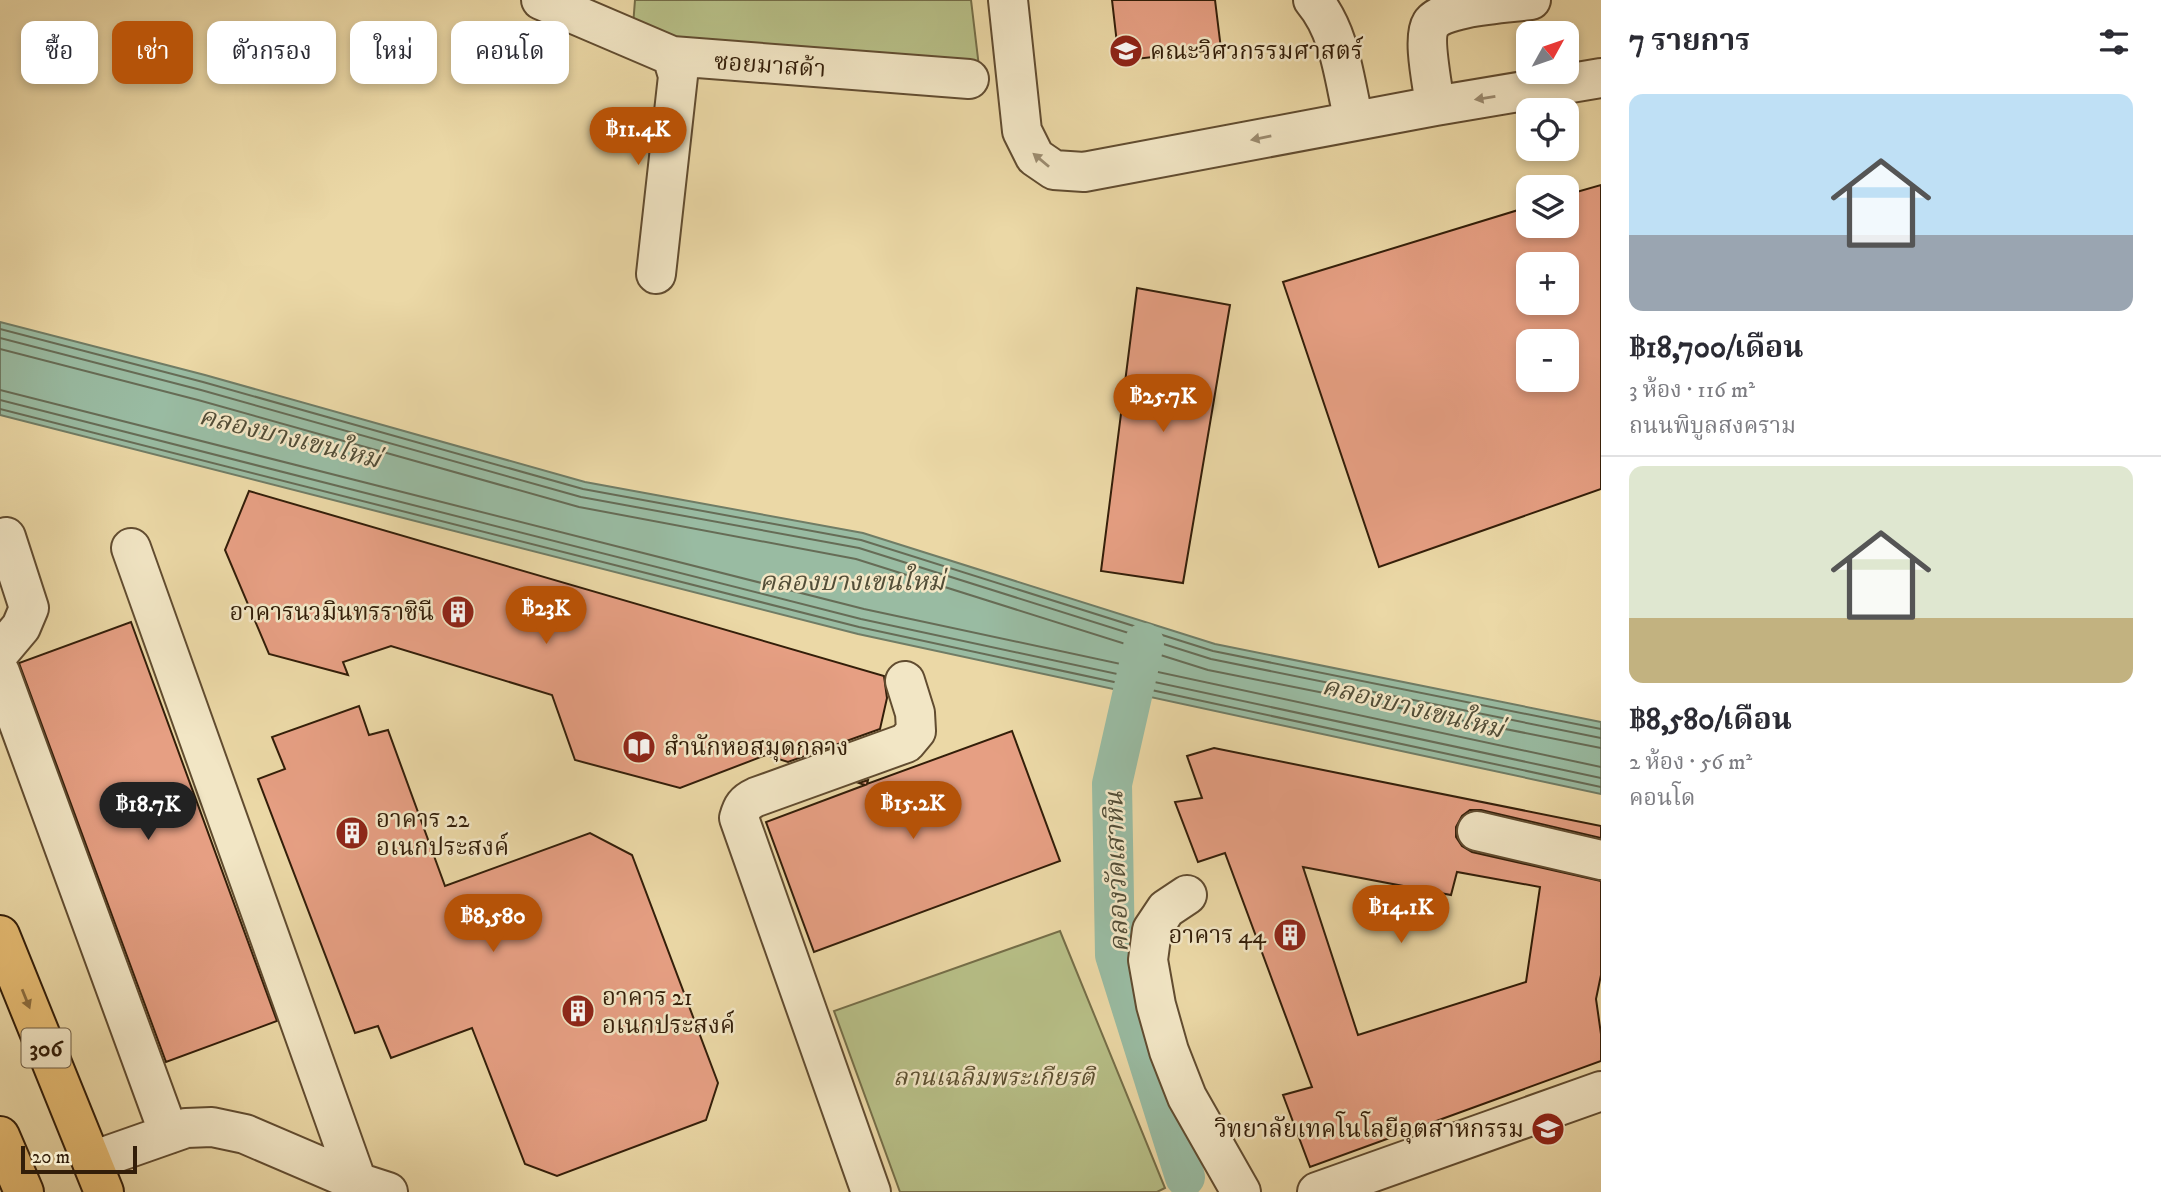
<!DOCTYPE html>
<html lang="th">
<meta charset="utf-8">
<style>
body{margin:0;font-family:"IM FELL DW Pica","Noto Serif Thai",serif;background:#f7f7f7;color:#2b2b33;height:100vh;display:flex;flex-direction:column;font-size:26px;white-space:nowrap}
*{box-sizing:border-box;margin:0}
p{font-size:23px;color:#7c7c81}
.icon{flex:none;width:38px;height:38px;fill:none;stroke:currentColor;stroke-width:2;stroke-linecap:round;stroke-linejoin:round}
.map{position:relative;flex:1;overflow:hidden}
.panel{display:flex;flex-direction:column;background:#fff;width:560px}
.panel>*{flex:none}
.top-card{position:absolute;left:21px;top:21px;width:665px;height:63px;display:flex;gap:14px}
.needle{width:46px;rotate:50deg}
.tools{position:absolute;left:1516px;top:21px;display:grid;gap:14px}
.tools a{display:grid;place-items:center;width:63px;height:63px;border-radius:14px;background:#fff;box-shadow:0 4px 10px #0003;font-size:35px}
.scale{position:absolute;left:21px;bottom:18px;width:116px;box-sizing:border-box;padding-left:7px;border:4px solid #331e09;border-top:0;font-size:19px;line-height:24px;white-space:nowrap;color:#331e09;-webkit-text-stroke:5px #f2e6c5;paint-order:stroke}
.price{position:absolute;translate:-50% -60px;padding:0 16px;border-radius:24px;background:#b45309;color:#fff;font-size:23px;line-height:46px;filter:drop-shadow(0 2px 4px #0008)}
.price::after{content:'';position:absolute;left:50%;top:42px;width:21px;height:16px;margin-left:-10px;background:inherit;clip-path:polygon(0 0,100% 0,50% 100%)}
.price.current{background:#222;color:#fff}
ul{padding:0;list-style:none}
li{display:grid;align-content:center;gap:14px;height:371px;padding:0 28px}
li+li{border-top:2px solid #e1e1e2}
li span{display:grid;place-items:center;height:217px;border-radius:14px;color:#555}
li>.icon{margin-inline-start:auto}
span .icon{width:126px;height:126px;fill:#fffc;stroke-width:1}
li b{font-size:30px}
h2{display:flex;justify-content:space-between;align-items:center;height:84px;padding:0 28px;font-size:30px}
.tag{padding:0 24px;border-radius:14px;background:#fff;box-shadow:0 4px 10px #0003;font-size:24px;line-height:63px}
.tag.current{background:#b45309;color:#fff}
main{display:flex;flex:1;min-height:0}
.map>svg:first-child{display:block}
.green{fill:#b7bf87;stroke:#756e48;stroke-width:2}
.water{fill:#99bba2;stroke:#707c65;stroke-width:2}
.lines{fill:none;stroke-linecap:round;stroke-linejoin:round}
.shore{stroke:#666c56;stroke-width:2}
.canal{stroke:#99bba2;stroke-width:40}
.building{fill:#e69f83;stroke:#331e09;stroke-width:2;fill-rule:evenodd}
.minor-casing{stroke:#614c30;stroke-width:42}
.major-casing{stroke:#331e09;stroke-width:42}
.minor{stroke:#f2e6c5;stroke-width:38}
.major{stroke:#e6bc73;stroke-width:38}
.oneway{fill:#9c8c70}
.oneway2{fill:#8c6d3e}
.labels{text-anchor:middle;stroke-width:5;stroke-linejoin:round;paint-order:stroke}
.shield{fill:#f2e6c5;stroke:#6c5a41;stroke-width:2}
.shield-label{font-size:23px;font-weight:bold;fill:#331e09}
.poi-label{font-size:24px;fill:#331e09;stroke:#f2e6c5;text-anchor:start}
.street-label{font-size:24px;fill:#331e09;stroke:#f2e6c5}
.park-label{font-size:24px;font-style:italic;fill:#5b4e2f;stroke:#f2e6c5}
.water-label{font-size:26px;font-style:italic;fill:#524d37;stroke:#f2e6c5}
</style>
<main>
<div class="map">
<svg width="1601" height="1192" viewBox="0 0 1601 1192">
<rect width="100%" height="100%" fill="#ebd8a6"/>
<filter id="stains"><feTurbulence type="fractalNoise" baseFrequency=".00286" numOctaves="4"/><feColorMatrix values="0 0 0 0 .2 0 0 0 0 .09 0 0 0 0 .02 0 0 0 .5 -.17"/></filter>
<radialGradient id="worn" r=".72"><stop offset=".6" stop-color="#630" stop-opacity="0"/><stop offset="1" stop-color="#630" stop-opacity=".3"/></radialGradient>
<path class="green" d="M635,0H971L979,67L680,47L633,26Z
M1060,931L1165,1188L1157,1192H900L834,1011Z"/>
<path class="water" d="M0,322L205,375L585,482L863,533L1215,644L1601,722V794L858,634L0,415Z"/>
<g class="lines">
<path class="shore" d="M0,329L203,382L583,489L861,540L1213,651L1601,729
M0,338L201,390L581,497L859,548L1211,659L1601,738
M0,349L198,400L579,507L856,559L1208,670L1601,748
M0,390L864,609L1601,767
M0,400L861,619L1601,778
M0,409L859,627L1601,787"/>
<path class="canal" d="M1144,643L1112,784L1115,955L1185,1177"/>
</g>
<path class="building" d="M1112,0H1215L1221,49L1119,61Z
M1601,185V489L1379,567L1283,282L1528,207V226H1566V195ZM1528,264H1566V303H1528ZM1528,341H1566V380H1528Z
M1137,288L1230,305L1183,583L1101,571Z
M249,491L884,676L887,698L880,729L788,762L766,755L680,788L575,760L552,695L391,646L343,662L348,675L269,654L225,550Z
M131,622L277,1021L166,1062L19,663Z
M359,706L369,735L388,730L445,886L590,833L632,855L718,1083L706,1120L557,1176L525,1164L472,1028L391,1058L378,1026L355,1033L258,779L285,769L272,737Z
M1012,731L1060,861L814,952L766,822L865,785L859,783L868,780L867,784Z
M1214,748L1601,826V838L1481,810H1470L1462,816L1456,827V837L1462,846L1472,852L1601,881V975L1596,999L1601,1034V1061L1310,1167L1283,1095L1312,1087L1225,853L1198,862L1175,802L1202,798L1187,756ZM1303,867L1451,895L1457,872L1540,887L1526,982L1358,1035Z"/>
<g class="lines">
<defs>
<path id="minor" d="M541,0L672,56L969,79
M1008,0L1022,131L1035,157L1054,170L1084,172L1435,106L1601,78
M1313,0C1341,33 1344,80 1354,121
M1435,106C1433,87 1422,38 1431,24C1441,6 1511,3 1531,0
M656,274L678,76L672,56
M131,548L357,1182
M0,652L21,627L29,608L6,537
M0,672L169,1134
M1477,831L1601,860
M1187,895L1166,909L1152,930L1148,960L1156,1005L1169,1051L1187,1097L1241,1192
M92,1161L186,1128L212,1127L245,1134L357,1182L388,1192
M871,1192L739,818C742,807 745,802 756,797L906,743L916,731L915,713L905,681
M1317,1192L1601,1091"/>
<path id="major" d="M0,935L104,1192
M0,1136L24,1192"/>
</defs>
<use href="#minor" class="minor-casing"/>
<use href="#major" class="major-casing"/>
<use href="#minor" class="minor"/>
<use href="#major" class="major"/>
</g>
<defs><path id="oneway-solid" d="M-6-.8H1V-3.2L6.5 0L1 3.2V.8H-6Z" transform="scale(1.75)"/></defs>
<g class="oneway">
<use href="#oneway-solid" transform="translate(1485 98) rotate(171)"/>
<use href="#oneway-solid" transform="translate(1261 138) rotate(169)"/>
<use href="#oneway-solid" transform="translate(1041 160) rotate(-140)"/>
</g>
<use class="oneway2" href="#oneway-solid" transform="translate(26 999) rotate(68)"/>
<defs>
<symbol id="university-disc" viewBox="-11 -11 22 22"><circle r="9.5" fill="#8f2418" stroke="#f2e6c5"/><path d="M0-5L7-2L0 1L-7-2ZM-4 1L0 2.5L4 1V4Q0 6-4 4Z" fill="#fff"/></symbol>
<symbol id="building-disc" viewBox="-11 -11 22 22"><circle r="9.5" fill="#8f2418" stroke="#f2e6c5"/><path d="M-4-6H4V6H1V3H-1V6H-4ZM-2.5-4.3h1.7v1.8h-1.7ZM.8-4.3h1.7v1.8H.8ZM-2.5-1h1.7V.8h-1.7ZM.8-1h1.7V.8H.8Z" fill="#fff"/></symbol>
<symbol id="library-disc" viewBox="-11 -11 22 22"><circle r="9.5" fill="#8f2418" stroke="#f2e6c5"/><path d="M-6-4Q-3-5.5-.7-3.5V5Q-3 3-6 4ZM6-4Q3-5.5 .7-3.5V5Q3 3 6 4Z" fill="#fff"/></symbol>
</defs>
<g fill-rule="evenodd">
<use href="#university-disc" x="1107" y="32" width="38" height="38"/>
<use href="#building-disc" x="439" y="593" width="38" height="38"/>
<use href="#library-disc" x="620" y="728" width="38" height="38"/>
<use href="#building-disc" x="333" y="814" width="38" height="38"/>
<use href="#building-disc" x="1271" y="916" width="38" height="38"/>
<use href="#building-disc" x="559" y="992" width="38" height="38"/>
<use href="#university-disc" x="1529" y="1110" width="38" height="38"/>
</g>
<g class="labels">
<rect class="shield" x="21.5" y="1028.5" width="49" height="39" rx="5"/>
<g class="shield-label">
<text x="46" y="1056">306</text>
</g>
<g class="poi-label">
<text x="1150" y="59">คณะวิศวกรรมศาสตร์</text>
<text x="434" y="620" text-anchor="end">อาคารนวมินทรราชินี</text>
<text x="664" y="755">สำนักหอสมุดกลาง</text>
<text x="376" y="827">อาคาร 22<tspan x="376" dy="28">อเนกประสงค์</tspan></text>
<text x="1266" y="943" text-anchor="end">อาคาร 44</text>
<text x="602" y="1005">อาคาร 21<tspan x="602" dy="28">อเนกประสงค์</tspan></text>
<text x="1524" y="1137" text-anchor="end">วิทยาลัยเทคโนโลยีอุตสาหกรรม</text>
</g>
<g class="street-label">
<text transform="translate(770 65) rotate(4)" y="8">ซอยมาสด้า</text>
</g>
<g class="park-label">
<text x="994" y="1085">ลานเฉลิมพระเกียรติ</text>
</g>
<g class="water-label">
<text transform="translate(290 437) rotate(14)" y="9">คลองบางเขนใหม่</text>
<text x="852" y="590">คลองบางเขนใหม่</text>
<text transform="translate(1413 707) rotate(14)" y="9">คลองบางเขนใหม่</text>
<text transform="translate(1116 872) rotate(-92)" y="9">คลองวัดเสาหิน</text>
</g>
</g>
<rect width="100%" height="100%" filter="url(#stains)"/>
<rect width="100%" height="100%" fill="url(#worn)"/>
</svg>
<div class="tools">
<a><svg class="needle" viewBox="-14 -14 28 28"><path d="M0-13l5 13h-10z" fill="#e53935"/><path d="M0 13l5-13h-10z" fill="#7c7c81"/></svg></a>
<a><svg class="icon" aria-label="locate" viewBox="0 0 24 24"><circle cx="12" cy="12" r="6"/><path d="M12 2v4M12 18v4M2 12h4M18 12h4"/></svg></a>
<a><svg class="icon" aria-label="layers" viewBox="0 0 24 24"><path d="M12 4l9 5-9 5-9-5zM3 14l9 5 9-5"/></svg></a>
<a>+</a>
<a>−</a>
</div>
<div class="scale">20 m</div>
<b class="price" style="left:638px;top:167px">฿11.4K</b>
<b class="price" style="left:1163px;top:434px">฿25.7K</b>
<b class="price" style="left:546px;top:646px">฿23K</b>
<b class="price" style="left:913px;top:841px">฿15.2K</b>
<b class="price current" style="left:148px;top:842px">฿18.7K</b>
<b class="price" style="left:1401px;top:945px">฿14.1K</b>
<b class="price" style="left:493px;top:954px">฿8,580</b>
<div class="top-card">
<a class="tag">ซื้อ</a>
<a class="tag current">เช่า</a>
<a class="tag">ตัวกรอง</a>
<a class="tag">ใหม่</a>
<a class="tag">คอนโด</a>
</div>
</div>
<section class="panel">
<h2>7 รายการ<svg class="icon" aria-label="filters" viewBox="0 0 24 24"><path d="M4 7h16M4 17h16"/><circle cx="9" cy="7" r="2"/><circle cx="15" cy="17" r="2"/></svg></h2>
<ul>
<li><span style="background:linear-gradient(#bfe0f5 65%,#9aa5b1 0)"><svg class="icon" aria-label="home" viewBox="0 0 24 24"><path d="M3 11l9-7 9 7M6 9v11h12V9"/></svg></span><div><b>฿18,700/เดือน</b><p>3 ห้อง · 116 m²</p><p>ถนนพิบูลสงคราม</p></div></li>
<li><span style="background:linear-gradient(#dfe7d0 70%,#c2b280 0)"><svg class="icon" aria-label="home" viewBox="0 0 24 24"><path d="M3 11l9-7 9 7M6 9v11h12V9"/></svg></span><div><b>฿8,580/เดือน</b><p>2 ห้อง · 56 m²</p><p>คอนโด</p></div></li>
</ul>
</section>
</main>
